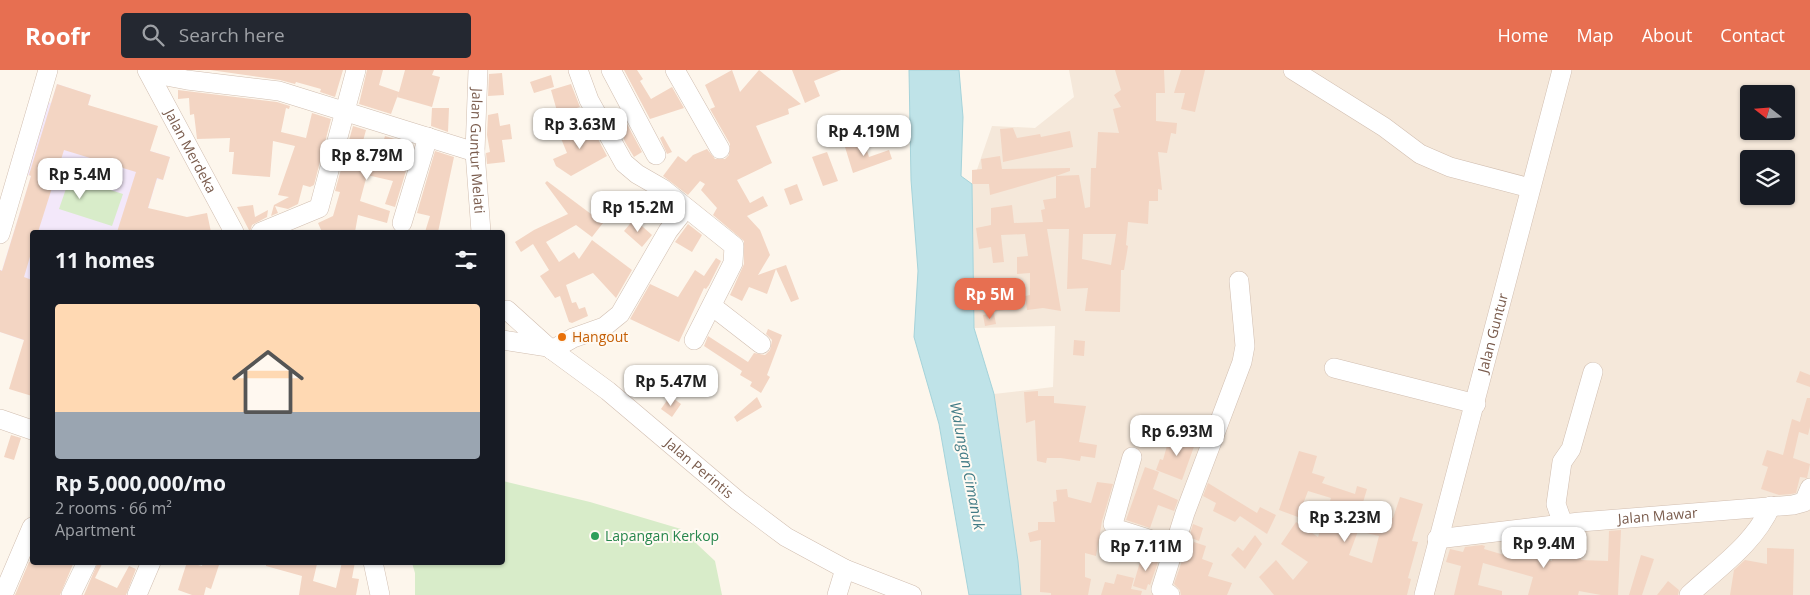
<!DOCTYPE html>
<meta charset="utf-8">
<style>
body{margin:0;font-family:"Open Sans",sans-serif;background:#242831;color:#f1f3f6;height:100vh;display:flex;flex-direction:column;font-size:19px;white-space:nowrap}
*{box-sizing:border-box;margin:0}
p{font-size:16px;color:#9ea1a6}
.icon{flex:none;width:28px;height:28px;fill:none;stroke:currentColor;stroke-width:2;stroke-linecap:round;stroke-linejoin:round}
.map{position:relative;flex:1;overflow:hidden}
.sheet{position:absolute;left:30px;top:160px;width:475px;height:335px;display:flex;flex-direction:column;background:#171b24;border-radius:5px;box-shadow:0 1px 4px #0004}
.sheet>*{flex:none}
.needle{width:32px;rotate:287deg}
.buttons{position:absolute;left:1740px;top:15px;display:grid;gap:10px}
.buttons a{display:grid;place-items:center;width:55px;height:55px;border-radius:5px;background:#171b24;box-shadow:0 1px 4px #0004;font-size:25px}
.price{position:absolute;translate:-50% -42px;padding:0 11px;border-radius:10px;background:#fff;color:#222;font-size:16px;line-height:32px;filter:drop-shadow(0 1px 2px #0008)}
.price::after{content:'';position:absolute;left:50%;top:30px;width:15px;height:11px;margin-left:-8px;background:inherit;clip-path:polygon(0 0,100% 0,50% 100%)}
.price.current{background:#e76f51;color:#fff}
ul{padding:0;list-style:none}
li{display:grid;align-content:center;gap:10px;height:265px;padding:0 25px}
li+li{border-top:1px solid #363941}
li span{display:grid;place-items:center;height:155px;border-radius:5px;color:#555}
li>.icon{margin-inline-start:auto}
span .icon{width:90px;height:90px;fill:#fffc;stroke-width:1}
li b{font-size:21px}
h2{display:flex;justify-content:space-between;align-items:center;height:60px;padding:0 25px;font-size:21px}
header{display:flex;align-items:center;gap:30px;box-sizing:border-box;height:70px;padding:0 25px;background:#e76f51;color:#fff}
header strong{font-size:24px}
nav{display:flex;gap:28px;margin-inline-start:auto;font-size:18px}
.search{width:350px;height:45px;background:#242831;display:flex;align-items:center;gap:12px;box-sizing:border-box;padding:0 18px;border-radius:5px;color:#9ea1a6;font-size:19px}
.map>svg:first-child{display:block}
.residential{fill:#f5e8da;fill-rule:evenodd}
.education{fill:#f3e8fa}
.green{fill:#d8ecc9}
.water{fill:#bfe3e8;stroke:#a5d3da}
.building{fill:#f3d5c3;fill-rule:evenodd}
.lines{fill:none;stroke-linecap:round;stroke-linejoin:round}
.minor-casing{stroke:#d1beb0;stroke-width:20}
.minor{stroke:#fff;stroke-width:19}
.food-dot{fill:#e8710a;stroke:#fffaf3;stroke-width:2}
.leisure-dot{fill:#2e9e5b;stroke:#fffaf3;stroke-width:2}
.labels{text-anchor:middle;stroke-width:4;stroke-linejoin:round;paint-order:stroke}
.street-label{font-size:14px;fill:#7a5c4d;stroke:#fffaf3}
.food-label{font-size:14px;fill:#c56008;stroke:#fffaf3;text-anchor:start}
.leisure-label{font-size:14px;fill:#27864d;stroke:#fffaf3;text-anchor:start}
.water-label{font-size:15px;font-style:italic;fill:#437c86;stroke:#fffaf3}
</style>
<header>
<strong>Roofr</strong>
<div class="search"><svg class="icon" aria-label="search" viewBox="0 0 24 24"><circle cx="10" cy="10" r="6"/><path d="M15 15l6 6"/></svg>Search here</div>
<nav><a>Home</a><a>Map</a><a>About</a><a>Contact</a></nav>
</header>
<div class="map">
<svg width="1810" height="525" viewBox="0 0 1810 525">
<rect width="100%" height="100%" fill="#fdf6ec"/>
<path class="residential" d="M1069,0H1810V525H1021L1018,491L994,324L1053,317L1055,256L974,258L972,114L992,56L1035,58L1074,27ZM1749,24H1786V61H1749ZM1749,89H1786V126H1749Z"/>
<path class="education" d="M57,14L91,25L85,46L65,55L170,87L163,110L157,109L141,162H32V273L0,262V200H2L31,106L21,102L43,31L51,33Z"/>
<path class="green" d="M70,107L123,124L112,156L59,139Z
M503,411L590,432L681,459L715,491L722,525H415V503L412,493L502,492Z"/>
<path class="water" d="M909,0H959L963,47L961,106L972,114L974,258L994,324L1018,491L1021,525H969L939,354L914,267L918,201L911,110Z"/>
<path class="building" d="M210,0H343L335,27L320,22L321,19L296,12L295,14L280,10Z
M367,0H383L379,15L399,22L405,0H434L432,5L440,7L432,37L397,27L399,22L391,44L359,34Z
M624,0H637L643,9L640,11L651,29L672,17L684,38L650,49Z
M732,0L740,22L759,0L801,34L788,39L789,44L756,56L772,93L737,110L750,133L763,126L768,136L747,146L760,160L770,185L758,205L786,195L799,229L791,232L776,199L767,224L749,217L742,231L730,225L744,194V171L713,145L717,138L701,120L705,114L700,111L688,125L663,106L678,86L686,92L693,85L707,79L715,89H725L729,85L730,74L710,39L715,37L705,15Z
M792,0H841L814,11L820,26L805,33Z
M1115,0H1164L1165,23H1156V51L1177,53L1176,64L1171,63L1167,83L1158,82L1162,120L1158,119V131H1149L1148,154L1128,152L1126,175L1128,176L1124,200H1121L1120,242L1085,241L1088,218L1067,219L1069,159H1047L1061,241L1043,238L1027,240L1025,226L1030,225V203L1017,204V187L1028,186L1025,164L1001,165L1004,192L993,193L991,177L979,179L976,158L991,155V138L1012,135L1014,153L1043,152L1041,140L1045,139L1043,130L1056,128V106L990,125L989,114H972V100L982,99L981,89L1000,86L1002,99L1070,98V101L1056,106L1079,105L1085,138L1090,137L1091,98H1096L1098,62L1119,63L1113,39L1121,37L1114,25L1121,20ZM1083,164H1116L1111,195L1082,189Z
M1181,0H1205L1195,42L1181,39L1185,23H1174Z
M502,3L504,25L488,26L489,4Z
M551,5L554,17L534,23L530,12Z
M57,14L91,25L88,35L158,56L150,81L170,87L163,110L157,108L148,138L187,147L207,143L211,162H117L136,102L64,80L38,162H32V180L24,207L32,210V326L9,319L24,270L0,262V200L2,201L31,106L29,105Z
M571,14L580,37L567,41L566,38L557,41L551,20Z
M178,20L277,32L290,36L289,39L286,38L281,62L306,68L312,43L331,49L314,115L310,117L303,115L298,134L288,139L275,136L278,143L271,146L274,135L289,127L278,125L295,76L273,71L270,107L232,104L234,82H229L230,68L197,69L194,44L190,45L189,28L178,29Z
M432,38H449L448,62L431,56Z
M619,39L642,82L634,87L625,72L613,41Z
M498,43L500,56L510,54L512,69L502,70L505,92L487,94L486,83L490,82L487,65L488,45Z
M589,52L607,86L571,106L556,96L553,89L567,83L560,66Z
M353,56L366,60L360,82L379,86L385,66L414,75L395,137L385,134L393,111L367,105L360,131L390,141L387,153L358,145L355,162H322L318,153L333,146L340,122L335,121Z
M1013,58L1017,68L1040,64L1041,67L1070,61L1073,77L1003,92L1000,59Z
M663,66L672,82L667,84L660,68Z
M864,71L869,87L889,80L892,89L853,103L845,77Z
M435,81L454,87L438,162H425L430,146L417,143Z
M827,82L838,111L823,116L812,87Z
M547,111L603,153L592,167L576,155L546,172L559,192L574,182L579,189L592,170L632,200L616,228L593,203L566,215L572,233L576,232L579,239L585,237L588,246L572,253L569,252L560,226L555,228L540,206L549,200L533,174L521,182L515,172L534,160L568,144L545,113Z
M797,114L803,130L790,135L784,119Z
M654,127L666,136L661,145L648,138Z
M253,135L255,147L268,140L267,147L252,155L250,162L237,137Z
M634,149L652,165L642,177L624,161Z
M688,154L702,165L692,182L675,172Z
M716,188L721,191L709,215L706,219L704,218L679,272L630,249L650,214L678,227L695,200L704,206Z
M1002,224L1005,240L985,243L980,226Z
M994,243L996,254L985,256L983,245Z
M768,259L782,265L767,305L770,307L761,323L750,316L752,312L740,305L742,301L704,276L708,266L748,292L754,283L765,285L770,280L772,270L766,264Z
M1074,270L1085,271L1084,286L1073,285Z
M1800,301L1810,305V317L1796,312Z
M1038,321V326H1054V333L1086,336L1079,372L1097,375L1095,388L1081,386L1080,391L1061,388H1047L1046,393L1037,391L1035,350L1026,353L1024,322Z
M670,326L681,334L672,347L661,339Z
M757,327L762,337L737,352L734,347Z
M1807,328H1810V357L1808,365L1799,362L1793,388L1810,394L1807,408L1800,407L1796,423L1791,424L1779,425L1761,419L1768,397L1762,395L1767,380L1783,385L1792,349L1800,352Z
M11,365L21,368L14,390L4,387Z
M1170,365L1196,371L1182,410L1156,400L1160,389L1163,390Z
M1299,381L1317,386L1312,403L1325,407L1322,413L1355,424L1357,416L1367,419L1361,439L1393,448L1400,427L1423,434L1412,471L1418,472L1408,508L1411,509L1407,525H1274L1259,507L1276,490L1293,510L1308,492L1281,474L1296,452L1318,467L1331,428L1308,421L1298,447L1279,440ZM1358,461L1379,466L1372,493L1349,485Z
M1145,397L1159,402L1153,419L1178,430L1174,441L1158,435L1150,458L1126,450Z
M1097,412L1113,414L1102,451L1096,486L1085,483V507L1091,509L1088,525H1051V523L1040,522L1041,470L1030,472L1028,463L1038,460V452H1055L1053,432L1057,431L1056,420L1067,419L1068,427L1091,433Z
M1208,413L1257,443L1260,437L1276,445L1267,464L1240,446L1235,452L1213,441L1216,433L1203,426Z
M1193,454L1203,458L1199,471L1189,467Z
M1621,460L1618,525H1601L1579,521L1578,525H1528L1533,507L1483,493L1478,515L1502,521V525H1454L1461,496L1446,492L1450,479L1463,482L1465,477L1482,475L1485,476L1484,479L1511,487L1513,481L1552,491L1550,468L1578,464L1581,490L1608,491L1609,461Z
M1255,465L1262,474L1245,499L1231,485L1238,477L1243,481Z
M1194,472L1206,476L1202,489L1213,493L1208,506L1232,513L1227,525H1181L1180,520L1174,514L1183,488L1188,490Z
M1767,478L1794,479L1793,525H1730L1734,500L1745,490L1767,494Z
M1154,484L1160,486L1150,515L1148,514L1146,520L1133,516L1142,485L1153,488Z
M1641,485L1654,489L1642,525H1629Z
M29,492H74L60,525H15Z
M98,492H103L95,508L117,518L129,496L136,499L126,525H84Z
M187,492L202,496L203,492H220L211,519L206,517L204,525H192L178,520Z
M266,492L317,494L313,511L336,518L342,492H355L352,508L359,509L356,525H299L302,506L266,496Z
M1117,504L1134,508L1131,519L1142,521L1141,525H1101L1105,512L1114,514Z
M1668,511L1679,520L1678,525H1657Z"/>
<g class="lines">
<defs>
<g id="minor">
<path id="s1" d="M147,0L234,162"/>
<path id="s2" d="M478,0L475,82L481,162"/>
<path d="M578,0L589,30L624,93L637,104L663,119L734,176L733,193L694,270"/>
<path d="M611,0L656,85"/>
<path d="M675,0L720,79"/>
<path d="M1293,0L1384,57L1420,84L1450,97L1530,118"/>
<path d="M150,3L187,10L279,21L475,82"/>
<path d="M402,153L428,67"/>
<path d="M261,162L319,138L356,0"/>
<path d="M0,164L48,0"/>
<path d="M712,236L761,274"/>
<path id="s3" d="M507,240L548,277L608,321L738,431L786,467L845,499L912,525"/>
<path d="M502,270L548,277"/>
<path d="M552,280L573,268L604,257L620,244L668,161L686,138"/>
<path d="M1334,298L1476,334"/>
<path d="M0,349L32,360"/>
<path d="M1132,387L1113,454L1117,459L1174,477"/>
<path d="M1563,454L1556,434L1562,392L1571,379L1593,302"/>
<path id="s4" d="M1437,469L1580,452L1793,435L1804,432L1810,418"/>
<path d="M373,492L380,525"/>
<path d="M3,525L32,457"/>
<path d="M71,525L87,492"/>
<path d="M137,525L151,492"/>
<path d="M837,525L845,499"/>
<path d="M1170,525L1161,519L1185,443L1242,292L1245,276L1239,211"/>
<path id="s5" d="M1424,525L1562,0"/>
<path d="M1689,525C1719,497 1754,474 1771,436"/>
</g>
</defs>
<use href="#minor" class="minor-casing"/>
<use href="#minor" class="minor"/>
</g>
<circle class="food-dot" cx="562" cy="267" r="5"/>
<circle class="leisure-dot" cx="595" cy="466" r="5"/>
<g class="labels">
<g class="street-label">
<text dy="5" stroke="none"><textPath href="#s1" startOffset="92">Jalan Merdeka</textPath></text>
<text dy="5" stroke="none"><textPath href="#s2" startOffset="81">Jalan Guntur Melati</textPath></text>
<text dy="5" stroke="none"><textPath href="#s5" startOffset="271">Jalan Guntur</textPath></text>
<text dy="5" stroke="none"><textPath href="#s3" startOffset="249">Jalan Perintis</textPath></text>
<text dy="5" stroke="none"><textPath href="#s4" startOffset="222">Jalan Mawar</textPath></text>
</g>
<g class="food-label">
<text x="572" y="272">Hangout</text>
</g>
<g class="leisure-label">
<text x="605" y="471">Lapangan Kerkop</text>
</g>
<g class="water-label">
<text transform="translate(967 396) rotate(79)" y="5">Walungan Cimanuk</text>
</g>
</g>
</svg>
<div class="buttons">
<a><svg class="needle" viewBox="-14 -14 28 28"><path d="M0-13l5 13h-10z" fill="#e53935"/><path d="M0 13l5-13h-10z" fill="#9ea1a6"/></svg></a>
<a><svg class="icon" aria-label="layers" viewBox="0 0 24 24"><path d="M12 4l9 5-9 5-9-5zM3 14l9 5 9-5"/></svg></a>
</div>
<b class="price" style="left:580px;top:80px">Rp 3.63M</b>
<b class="price" style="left:864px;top:87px">Rp 4.19M</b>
<b class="price" style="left:367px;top:111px">Rp 8.79M</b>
<b class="price" style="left:80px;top:130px">Rp 5.4M</b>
<b class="price" style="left:638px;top:163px">Rp 15.2M</b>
<b class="price current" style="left:990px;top:250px">Rp 5M</b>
<b class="price" style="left:671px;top:337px">Rp 5.47M</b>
<b class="price" style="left:1177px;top:387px">Rp 6.93M</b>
<b class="price" style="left:1345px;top:473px">Rp 3.23M</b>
<b class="price" style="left:1544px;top:499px">Rp 9.4M</b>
<b class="price" style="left:1146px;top:502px">Rp 7.11M</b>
<section class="sheet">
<h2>11 homes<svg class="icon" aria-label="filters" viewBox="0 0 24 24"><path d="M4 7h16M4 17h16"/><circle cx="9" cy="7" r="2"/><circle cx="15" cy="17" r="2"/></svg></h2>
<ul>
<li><span style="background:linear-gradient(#ffd9b3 70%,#9aa5b1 0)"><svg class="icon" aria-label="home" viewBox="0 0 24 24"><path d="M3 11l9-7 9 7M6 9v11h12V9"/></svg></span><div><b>Rp 5,000,000/mo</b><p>2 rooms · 66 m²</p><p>Apartment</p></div></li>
</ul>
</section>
</div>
